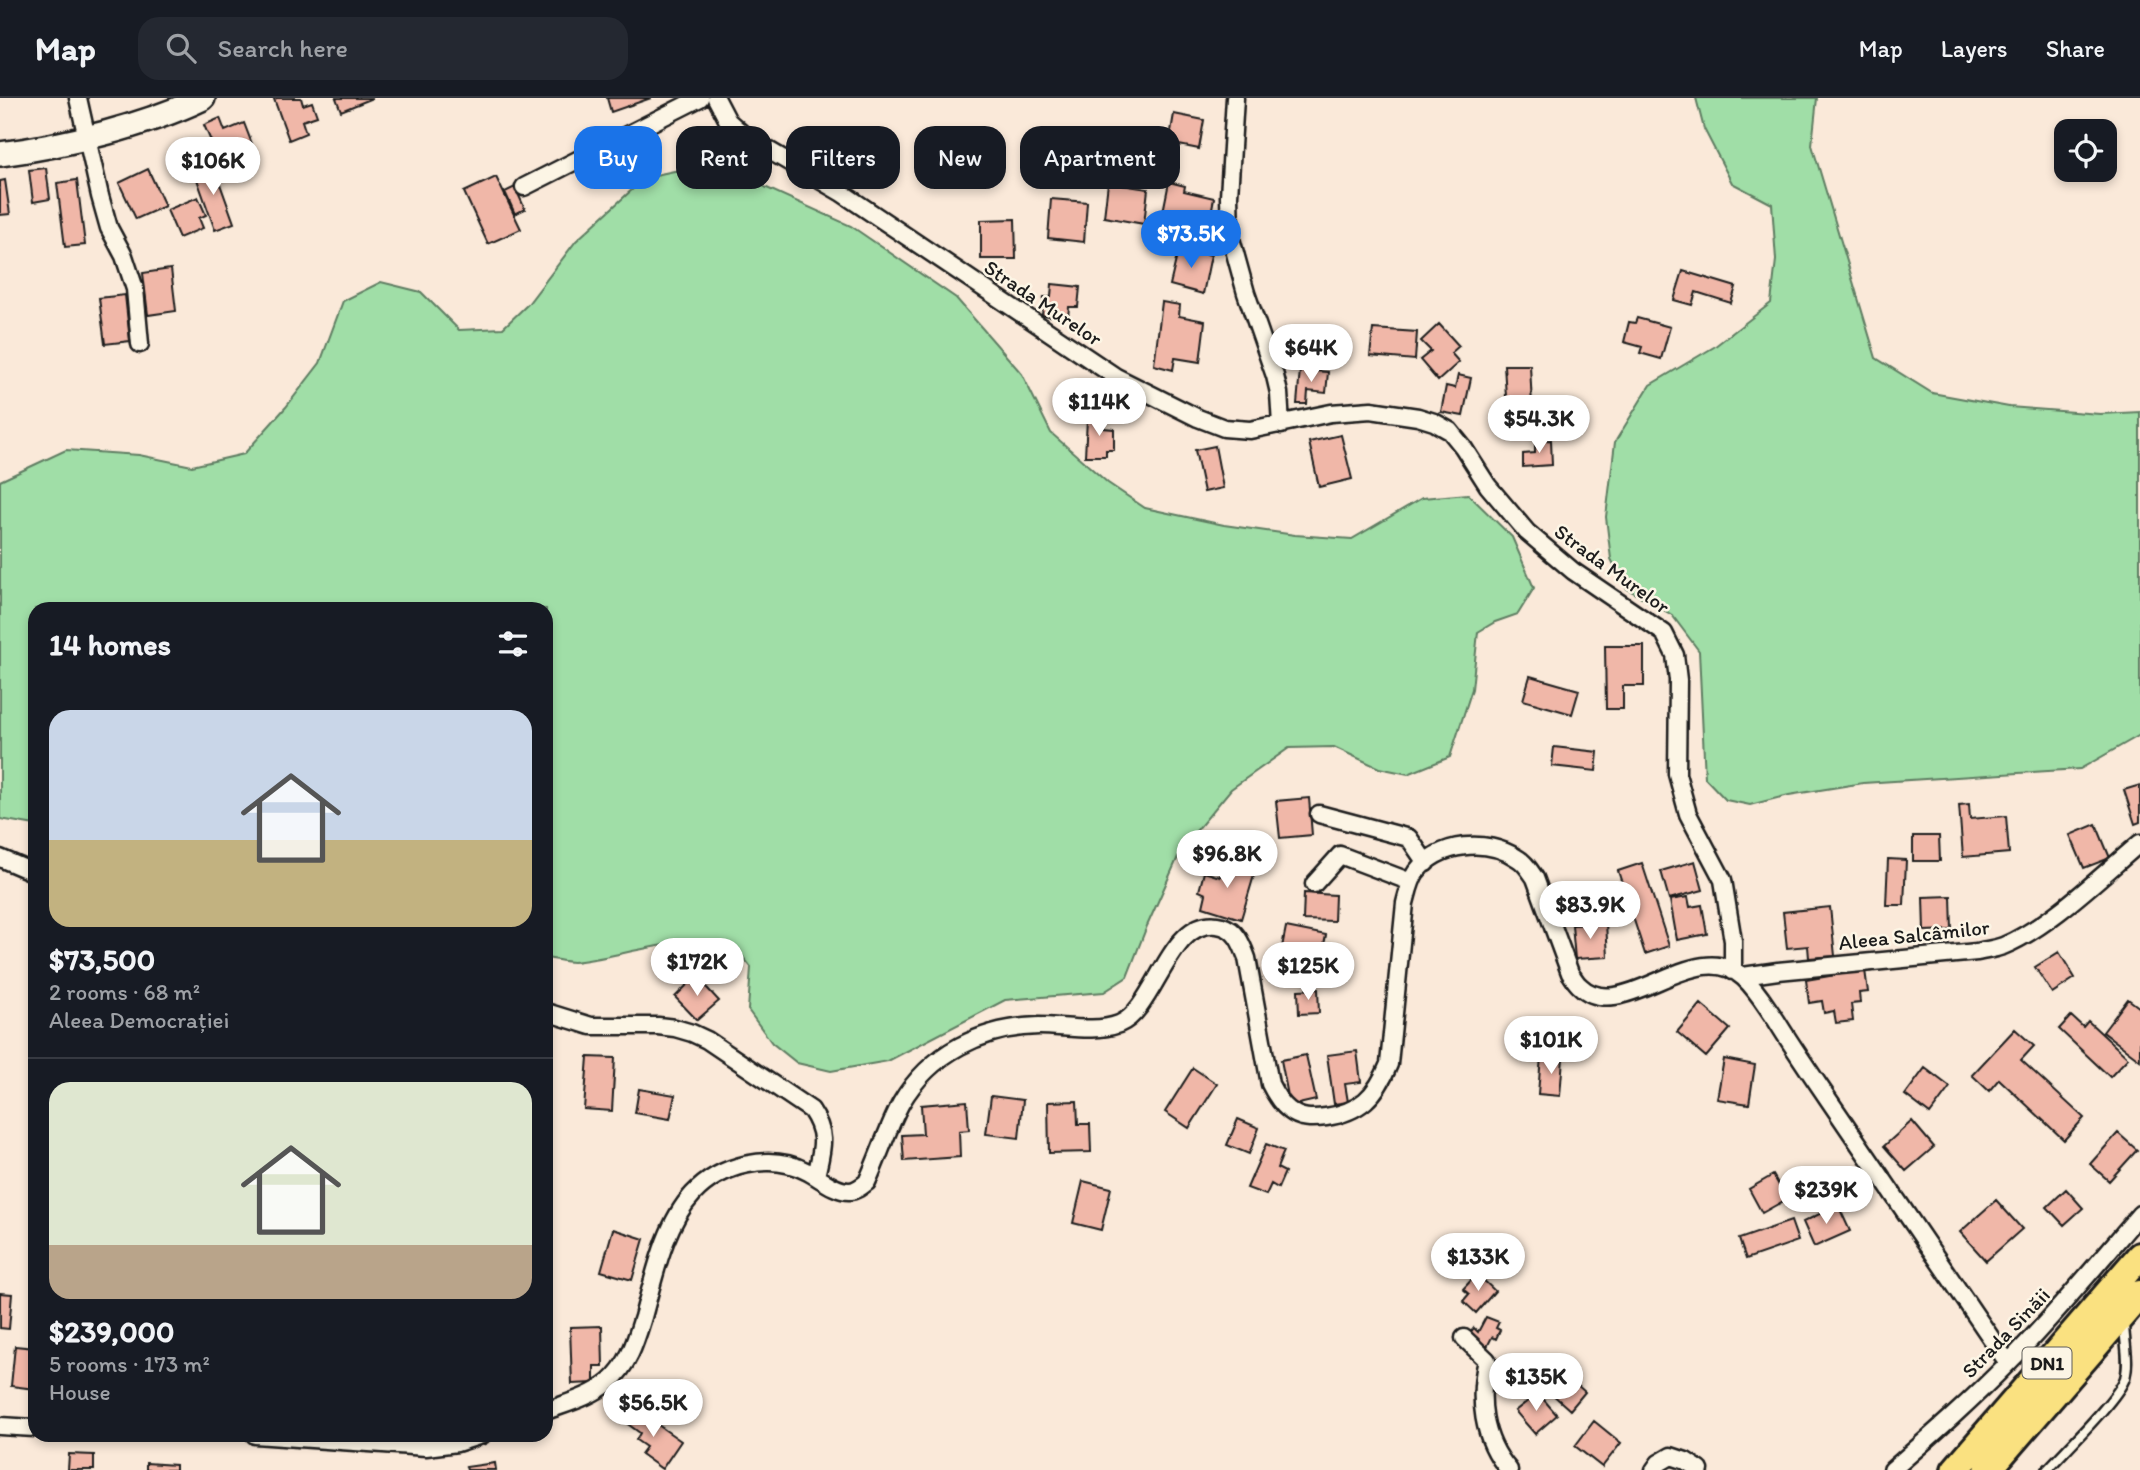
<!DOCTYPE html>
<meta charset="utf-8">
<style>
body{margin:0;font-family:Itim,sans-serif;background:#242831;color:#f1f3f6;height:100vh;display:flex;flex-direction:column;font-size:26px;white-space:nowrap}
*{box-sizing:border-box;margin:0}
p{font-size:23px;color:#9ea1a6}
.icon{flex:none;width:38px;height:38px;fill:none;stroke:currentColor;stroke-width:2;stroke-linecap:round;stroke-linejoin:round}
.map{position:relative;flex:1;overflow:hidden}
.details{position:absolute;left:28px;top:504px;width:525px;height:840px;display:flex;flex-direction:column;background:#171b24;border-radius:21px;box-shadow:0 4px 10px #0003}
.details>*{flex:none}
.top-card{position:absolute;left:574px;top:28px;width:665px;height:63px;display:flex;gap:14px}
.tools{position:absolute;left:2054px;top:21px;display:grid;gap:14px}
.tools a{display:grid;place-items:center;width:63px;height:63px;border-radius:14px;background:#171b24;box-shadow:0 4px 10px #0003;font-size:35px}
.price{position:absolute;translate:-50% -60px;padding:0 16px;border-radius:24px;background:#fff;color:#222;font-size:23px;line-height:46px;filter:drop-shadow(0 2px 4px #0008)}
.price::after{content:'';position:absolute;left:50%;top:42px;width:21px;height:16px;margin-left:-10px;background:inherit;clip-path:polygon(0 0,100% 0,50% 100%)}
.price.selected{background:#1a73e8;color:#fff}
ul{padding:0;list-style:none}
li{display:grid;align-content:center;gap:14px;height:371px;padding:0 21px}
li+li{border-top:2px solid #363941}
li span{display:grid;place-items:center;height:217px;border-radius:21px;color:#555}
li>.icon{margin-inline-start:auto}
span .icon{width:126px;height:126px;fill:#fffc;stroke-width:1}
li b{font-size:30px}
h2{display:flex;justify-content:space-between;align-items:center;height:84px;padding:0 21px;font-size:30px}
.tag{padding:0 24px;border-radius:21px;background:#171b24;box-shadow:0 4px 10px #0003;font-size:24px;line-height:63px}
.tag.selected{background:#1a73e8;color:#fff}
header{display:flex;align-items:center;gap:42px;box-sizing:border-box;height:98px;padding:0 35px;background:#171b24;border-bottom:2px solid #363941}
header strong{font-size:33px}
nav{display:flex;gap:38px;margin-inline-start:auto;font-size:24px}
.search{width:490px;height:63px;background:#242831;display:flex;align-items:center;gap:18px;box-sizing:border-box;padding:0 24px;border-radius:21px;color:#9ea1a6;font-size:26px}
.map>svg:first-child{display:block}
.green{fill:#a0dea7;stroke:#5e7d62;stroke-width:2}
.building{fill:#f0b7a8;stroke:#1c1c1c;stroke-width:2}
.lines{fill:none;stroke-linecap:round;stroke-linejoin:round}
.service-casing{stroke:#1c1c1c;stroke-width:13}
.minor-casing{stroke:#1c1c1c;stroke-width:21}
.secondary-casing{stroke:#1c1c1c;stroke-width:28}
.trunk-casing{stroke:#1c1c1c;stroke-width:32}
.service{stroke:#fcf5e5;stroke-width:8}
.minor{stroke:#fcf5e5;stroke-width:16}
.secondary{stroke:#fcf5e5;stroke-width:23}
.trunk{stroke:#fae180;stroke-width:26}
.labels{text-anchor:middle;stroke-width:5;stroke-linejoin:round;paint-order:stroke}
.shield{fill:#fcf5e5;stroke:#5f5d58;stroke-width:2}
.shield-label{font-size:19px;font-weight:bold;fill:#1c1c1c}
.street-label{font-size:21px;fill:#1c1c1c;stroke:#fcf5e5}
</style>
<header>
<strong>Map</strong>
<div class="search"><svg class="icon" aria-label="search" viewBox="0 0 24 24"><circle cx="10" cy="10" r="6"/><path d="M15 15l6 6"/></svg>Search here</div>
<nav><a>Map</a><a>Layers</a><a>Share</a></nav>
</header>
<div class="map">
<svg width="2140" height="1372" viewBox="0 0 2140 1372">
<rect width="100%" height="100%" fill="#fae9d9"/>
<filter id="ink" filterUnits="userSpaceOnUse"><feTurbulence type="fractalNoise" baseFrequency=".0143" numOctaves="2"/><feDisplacementMap in="SourceGraphic" scale="14" xChannelSelector="R" yChannelSelector="G"/><feConvolveMatrix kernelMatrix="1 2 1 2 8 2 1 2 1" color-interpolation-filters="sRGB"/></filter>
<g filter="url(#ink)">
<path class="green" d="M1696,0H1817L1812,47L1876,260L1932,295L2009,309L2100,316L2140,314V637L2080,671L1863,685L1789,697L1750,707L1726,702L1705,680L1699,553L1672,517L1626,490L1611,461L1606,419L1615,344L1650,287L1714,249L1771,205L1776,162L1772,106L1732,85L1704,31Z
M712,65L851,128L956,200L1022,276L1051,335L1108,385L1145,410L1224,427L1295,437L1352,441L1422,400L1468,396L1512,439L1534,490L1518,516L1495,524L1478,534L1472,591L1450,659L1408,676L1379,670L1334,649L1289,650L1231,691L1182,750L1147,828L1127,879L1104,894L1005,902L888,963L831,973L797,965L772,945L748,912L751,869C746,863 740,854 732,850C695,831 615,861 573,864C564,864 555,861 546,860V511H35V727L0,721V383L66,352L139,357L192,368L244,356L286,309L320,265L343,203L381,184L421,194L459,232L503,230L528,206L576,143L646,79Z"/>
<path class="building" d="M277,0H301L303,7L312,4L317,18L302,23L306,35L289,42L274,1Z
M336,0H373L341,13Z
M607,0H651L611,14Z
M1174,16L1204,22L1199,51L1169,45Z
M220,20L225,33L244,25L252,46L247,48L251,56L240,61L243,68L225,76L204,27Z
M205,62L214,88L220,86L234,125L215,132L192,67Z
M46,70L50,101L33,104L29,72Z
M148,71L165,108L136,121L119,85Z
M496,79L521,131L488,146L464,94Z
M5,82L10,116L0,117V83Z
M77,82L85,147L65,149L57,85Z
M1169,84L1185,88L1184,93L1214,100L1208,131L1162,119Z
M1108,85L1148,91L1144,126L1104,119Z
M515,89L525,111L515,116L505,94Z
M198,99L206,117L199,120L203,130L179,140L167,112Z
M1051,101L1087,104L1084,144L1048,140Z
M1015,121L1016,161H981V122Z
M1179,149L1211,157L1203,196L1170,187Z
M171,171L176,213L148,217L143,175Z
M1683,173L1736,189L1731,205L1696,194L1692,207L1674,202Z
M1052,186L1080,189L1078,209H1069L1068,220L1042,217L1044,199H1051Z
M125,197L130,243L105,246L99,200Z
M1162,204L1180,207L1179,218L1205,223L1200,264L1175,260L1173,272L1154,267Z
M1637,220L1670,229L1661,261L1640,255L1642,249L1624,244L1629,224L1635,225Z
M1439,226L1459,248L1451,255L1459,264L1438,283L1420,262L1431,253L1421,243Z
M1373,231L1417,234L1415,262L1370,258Z
M1504,267H1530L1533,328L1508,330Z
M1300,272L1328,274L1326,295L1308,293L1307,306H1297Z
M1458,277L1471,280L1463,318L1441,314L1446,288L1455,290Z
M1087,321L1105,322L1104,330L1114,331V352H1106V358H1085Z
M1341,337L1352,381L1319,389L1309,344Z
M1551,342L1552,367L1523,369V356L1535,355V343Z
M1215,348L1223,390L1204,394L1195,352Z
M1605,548H1644V588H1623V611H1606Z
M1530,578L1579,592L1572,616L1523,602Z
M1554,649L1598,654L1596,673L1552,668Z
M2140,687V724L2135,726L2124,692Z
M1309,700L1312,737L1280,740L1276,703Z
M1969,706L1970,721L2006,718L2009,755L1963,759L1959,707Z
M2096,726L2110,760L2084,770L2070,737Z
M1913,738H1939L1940,763H1913Z
M1888,761L1906,762L1904,807H1886Z
M1695,763L1703,792L1669,801L1661,773Z
M1224,765L1255,774L1241,821L1203,809L1206,796L1199,793L1204,774L1220,779Z
M1642,765L1669,848L1645,856L1618,773Z
M1304,795L1335,797L1334,823L1303,822Z
M1951,798L1952,832L1924,833L1923,799Z
M1688,799L1690,809L1702,807L1707,836L1677,842L1670,802Z
M1830,809L1835,858L1809,860L1808,848L1787,850L1783,814Z
M1606,825L1608,859L1575,861L1572,827Z
M1286,829L1326,837L1320,867L1280,859Z
M2059,854L2075,880L2052,895L2035,869Z
M1865,872L1868,894L1859,895L1860,905L1851,906L1853,923L1836,925L1834,913L1824,915L1822,903L1809,905L1806,882Z
M696,878L719,903L697,922L675,899Z
M1318,891L1319,915L1299,916L1298,892Z
M2128,901L2140,910V962L2103,934Z
M1701,906L1730,931L1706,959L1677,934Z
M2071,918L2083,929L2088,923L2128,960L2110,979L2059,931Z
M2015,931L2034,948L2021,962L2084,1020L2064,1042L1999,981L1989,993L1972,977Z
M1357,953L1361,984L1345,986L1348,1004L1334,1006L1327,957Z
M1306,957L1316,1002L1290,1008L1281,962Z
M1541,958L1563,960L1560,998L1538,996Z
M588,959L615,960L612,1013L584,1011Z
M1724,961L1755,967L1749,1006L1717,1001Z
M1193,970L1217,986L1189,1030L1165,1014Z
M1925,970L1950,989L1930,1016L1905,997Z
M639,991L675,997L670,1021L635,1015Z
M991,998L1023,1002L1019,1040L986,1036Z
M967,1003L969,1032L959,1033L960,1059L904,1063L902,1037L923,1036L921,1007Z
M1077,1003L1078,1026H1090L1091,1054L1049,1055L1048,1004Z
M1238,1021L1259,1030L1249,1056L1227,1047Z
M1912,1023L1934,1049L1906,1073L1884,1048Z
M2118,1035L2137,1052L2109,1083L2090,1066Z
M1266,1046L1284,1053L1277,1070L1285,1074L1278,1090L1271,1086L1266,1097L1247,1090Z
M1773,1077L1787,1101L1762,1115L1749,1091Z
M1083,1083L1111,1090L1101,1132L1073,1125Z
M2066,1091L2083,1110L2064,1127L2047,1109Z
M1996,1102L2022,1131L1986,1163L1960,1134Z
M1838,1107L1850,1133L1814,1149L1803,1124Z
M1791,1123L1798,1143L1746,1161L1739,1141Z
M613,1131L644,1141L632,1182L601,1173Z
M1477,1176L1495,1193L1476,1215L1463,1203L1469,1196L1463,1191Z
M0,1195L12,1196L9,1231L0,1230Z
M1486,1219L1499,1224L1496,1230L1500,1232L1496,1241L1492,1239L1487,1249L1477,1244L1470,1235L1474,1230L1478,1234Z
M602,1228L603,1268H594V1285L572,1286L570,1229Z
M15,1248L35,1250V1291L11,1288Z
M1566,1277L1585,1294L1570,1312L1551,1295Z
M1538,1295L1557,1317L1535,1336L1515,1313Z
M635,1311L681,1343L662,1371L641,1356L646,1349L636,1342L640,1335L625,1324Z
M1594,1323L1621,1345L1602,1369L1575,1348Z
M69,1356L94,1357V1372H68Z
M146,1365L175,1367V1372H146Z
M495,1365L496,1372H467L466,1369Z"/>
<g class="lines">
<defs>
<path id="service" d="M2047,1372C2064,1353 2118,1301 2125,1280C2130,1263 2124,1242 2124,1225"/>
<path id="minor" d="M78,0L100,98L109,130L124,158L135,191L140,246
M716,0L728,23L746,39L842,95L1116,279L1198,320L1224,330L1250,332L1331,315L1371,312L1418,319L1434,324L1450,333L1463,349L1488,388L1527,434L1573,473L1664,535L1675,557L1678,582L1677,676L1688,716L1723,782L1733,843V873
M1235,0L1229,98L1230,137L1246,195L1275,278L1279,295L1281,327
M524,89L700,0
M1319,716L1409,740L1426,765
M0,760L35,775
M1314,786L1340,757L1411,784
M1743,878L1778,873L1977,854C1985,852 1995,851 2003,848C2048,830 2102,777 2140,745
M546,914L591,928H658L675,930L692,935L707,942L811,1012C828,1037 822,1051 816,1078
M1464,1240L1487,1262C1478,1300 1482,1341 1509,1372
M546,1313C567,1305 591,1299 609,1284C629,1266 635,1245 643,1219C654,1180 664,1127 693,1096C720,1067 770,1054 806,1073C819,1079 834,1093 849,1093C856,1093 862,1088 867,1084C879,1058 888,1029 901,1005C930,955 983,929 1039,928C1064,928 1095,935 1119,926C1157,911 1170,814 1222,828C1237,832 1242,847 1247,860L1270,986C1275,996 1280,1005 1289,1012C1300,1021 1312,1021 1326,1019C1360,1014 1376,998 1389,966L1405,805C1408,794 1410,783 1416,774C1439,744 1487,740 1517,760C1525,764 1530,773 1535,780L1570,875C1573,879 1576,885 1580,888C1622,929 1696,835 1744,880C1757,892 1766,908 1776,922C1790,945 1805,967 1820,989C1883,1081 1945,1173 2008,1265
M0,1328L35,1330
M255,1337L426,1349L457,1345L482,1337
M1654,1372L1659,1365L1671,1358L1686,1363L1700,1372
M1892,1372C1932,1337 1972,1302 2009,1264C2055,1217 2097,1166 2140,1116"/>
<path id="secondary" d="M0,56C64,48 144,28 203,0"/>
<path id="trunk" d="M1955,1372L2140,1158
M1988,1372L2140,1196"/>
</defs>
<use href="#service" class="service-casing"/>
<use href="#minor" class="minor-casing"/>
<use href="#secondary" class="secondary-casing"/>
<use href="#trunk" class="trunk-casing"/>
<use href="#service" class="service"/>
<use href="#minor" class="minor"/>
<use href="#secondary" class="secondary"/>
<use href="#trunk" class="trunk"/>
</g>
</g>
<g class="labels">
<rect class="shield" x="2022.5" y="1249.5" width="49" height="31" rx="5"/>
<g class="shield-label">
<text x="2047" y="1272">DN1</text>
</g>
<g class="street-label">
<text transform="translate(1043 205) rotate(34)" y="7">Strada Murelor</text>
<text transform="translate(1612 471) rotate(36)" y="7">Strada Murelor</text>
<text transform="translate(1914 837) rotate(-6)" y="7">Aleea Salcâmilor</text>
<text transform="translate(2006 1235) rotate(-46)" y="7">Strada Sinăii</text>
</g>
</g>
</svg>
<div class="tools">
<a><svg class="icon" aria-label="locate" viewBox="0 0 24 24"><circle cx="12" cy="12" r="6"/><path d="M12 2v4M12 18v4M2 12h4M18 12h4"/></svg></a>
</div>
<b class="price" style="left:213px;top:99px">$106K</b>
<b class="price selected" style="left:1191px;top:172px">$73.5K</b>
<b class="price" style="left:1311px;top:286px">$64K</b>
<b class="price" style="left:1099px;top:340px">$114K</b>
<b class="price" style="left:1539px;top:357px">$54.3K</b>
<b class="price" style="left:1227px;top:792px">$96.8K</b>
<b class="price" style="left:1590px;top:843px">$83.9K</b>
<b class="price" style="left:697px;top:900px">$172K</b>
<b class="price" style="left:1308px;top:904px">$125K</b>
<b class="price" style="left:1551px;top:978px">$101K</b>
<b class="price" style="left:1826px;top:1128px">$239K</b>
<b class="price" style="left:1478px;top:1195px">$133K</b>
<b class="price" style="left:1536px;top:1315px">$135K</b>
<b class="price" style="left:653px;top:1341px">$56.5K</b>
<div class="top-card">
<a class="tag selected">Buy</a>
<a class="tag">Rent</a>
<a class="tag">Filters</a>
<a class="tag">New</a>
<a class="tag">Apartment</a>
</div>
<section class="details">
<h2>14 homes<svg class="icon" aria-label="filters" viewBox="0 0 24 24"><path d="M4 7h16M4 17h16"/><circle cx="9" cy="7" r="2"/><circle cx="15" cy="17" r="2"/></svg></h2>
<ul>
<li><span style="background:linear-gradient(#c9d6e8 60%,#c2b280 0)"><svg class="icon" aria-label="home" viewBox="0 0 24 24"><path d="M3 11l9-7 9 7M6 9v11h12V9"/></svg></span><div><b>$73,500</b><p>2 rooms · 68 m²</p><p>Aleea Democrației</p></div></li>
<li><span style="background:linear-gradient(#dfe7d0 75%,#b9a48a 0)"><svg class="icon" aria-label="home" viewBox="0 0 24 24"><path d="M3 11l9-7 9 7M6 9v11h12V9"/></svg></span><div><b>$239,000</b><p>5 rooms · 173 m²</p><p>House</p></div></li>
</ul>
</section>
</div>
